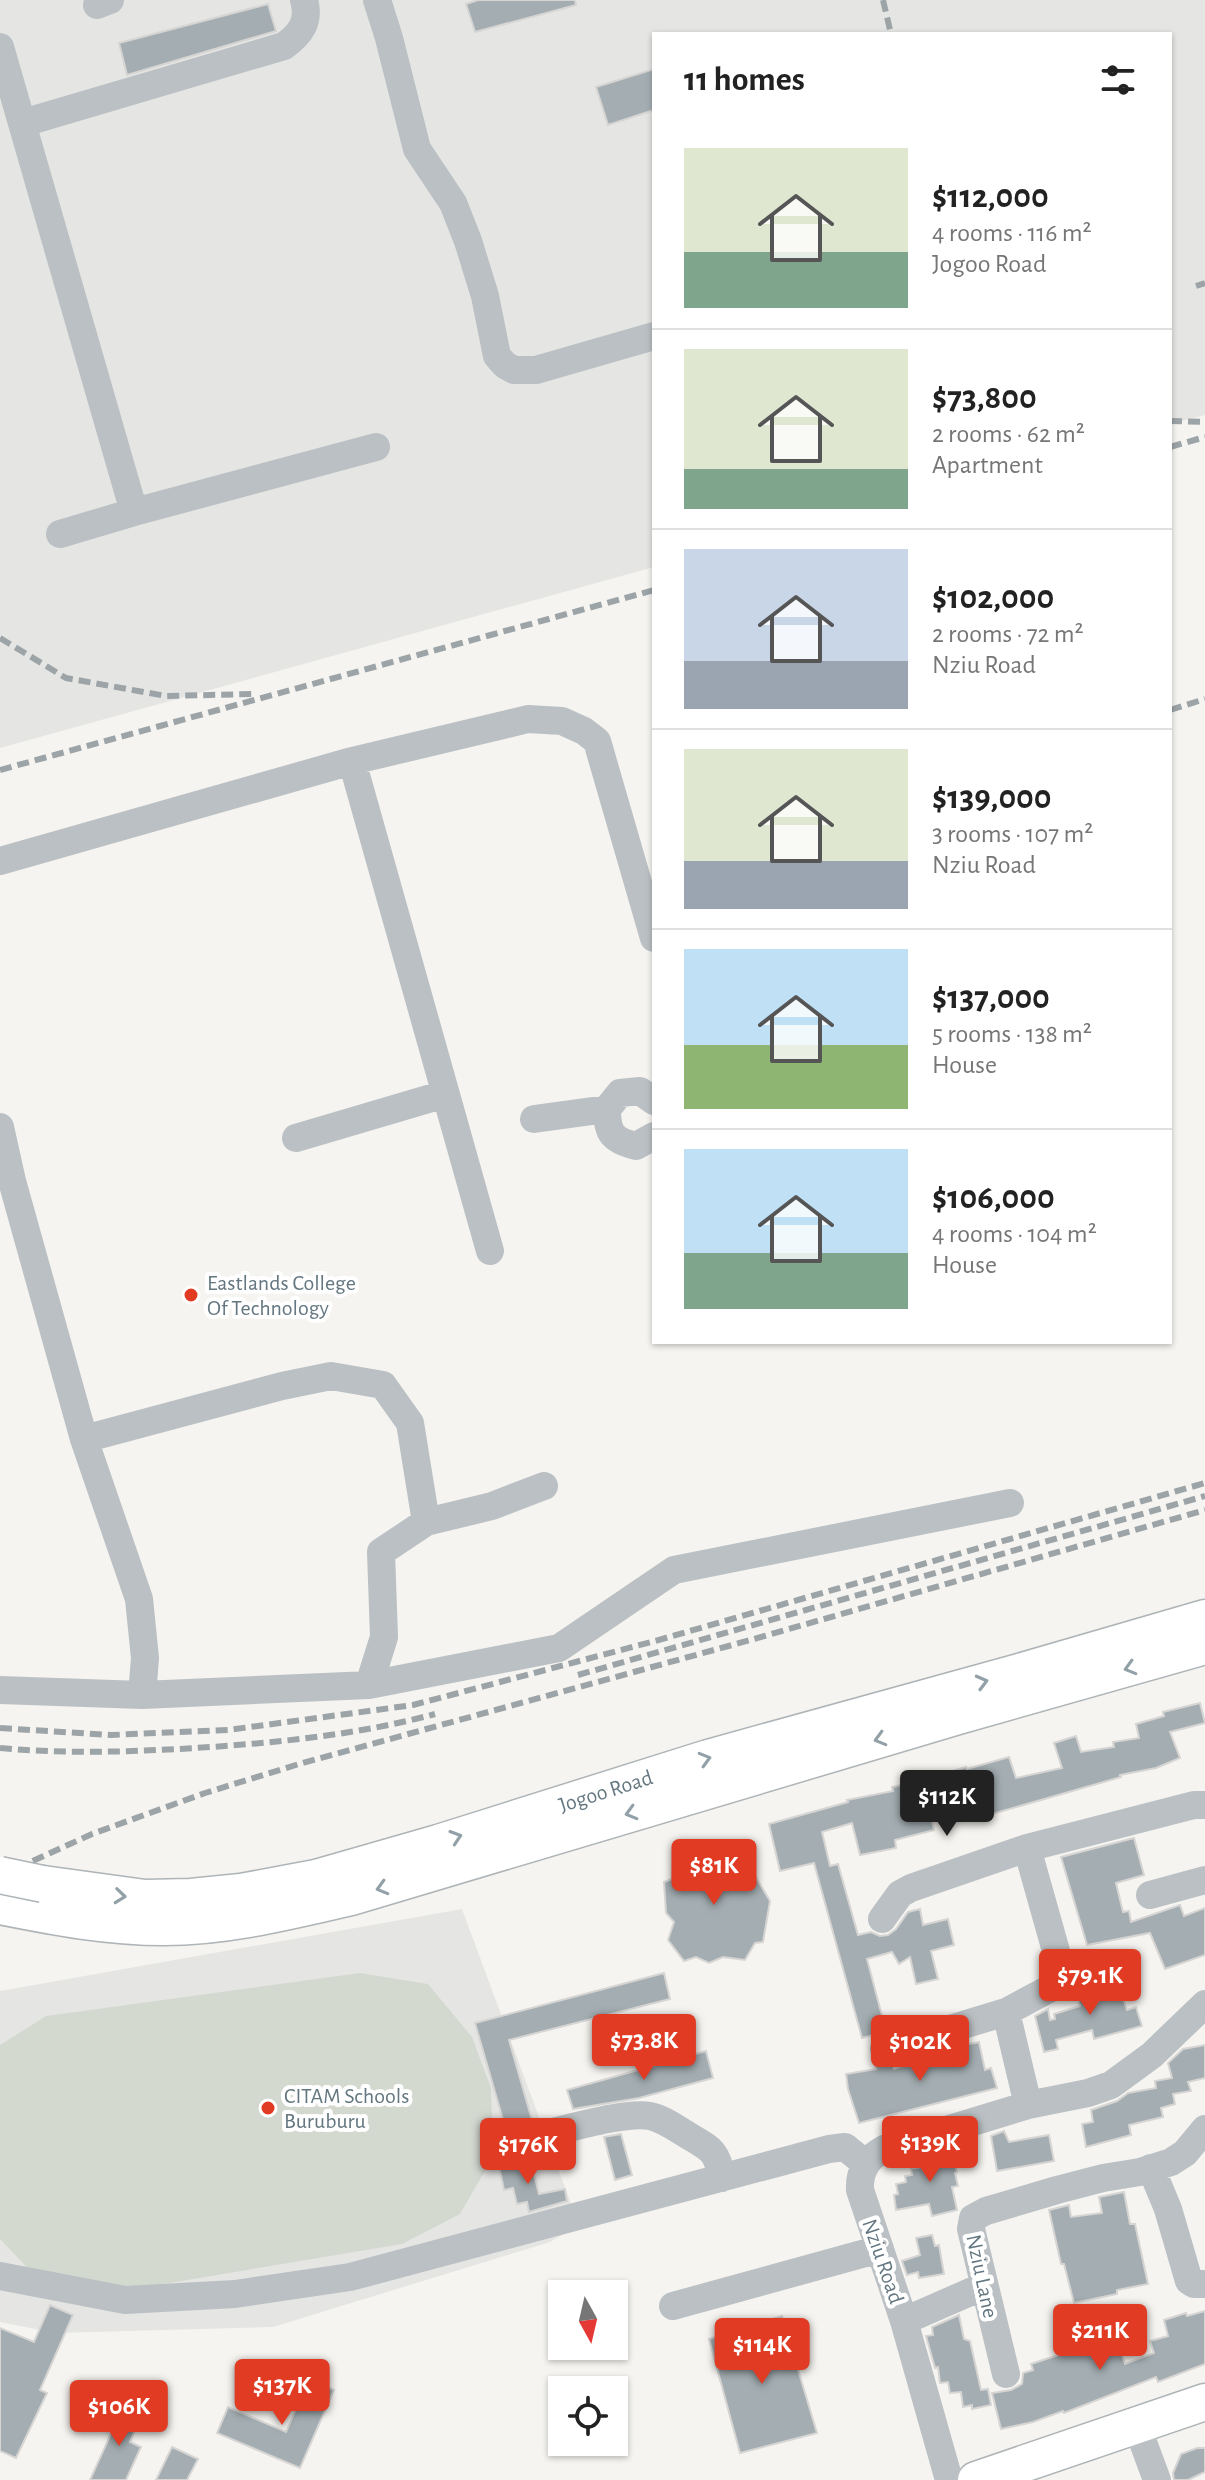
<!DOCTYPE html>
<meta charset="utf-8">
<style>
body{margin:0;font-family:"Alegreya Sans",sans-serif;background:#f6f6f6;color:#222;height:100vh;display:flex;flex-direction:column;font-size:30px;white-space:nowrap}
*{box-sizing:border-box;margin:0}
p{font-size:26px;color:#767676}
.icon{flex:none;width:44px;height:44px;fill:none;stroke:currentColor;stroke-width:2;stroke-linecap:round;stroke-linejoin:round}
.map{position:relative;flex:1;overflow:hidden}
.side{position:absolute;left:652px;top:32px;width:520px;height:1312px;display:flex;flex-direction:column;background:#fff;border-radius:0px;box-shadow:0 2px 6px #0004}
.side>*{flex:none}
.needle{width:52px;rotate:172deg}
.buttons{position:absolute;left:548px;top:2280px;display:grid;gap:16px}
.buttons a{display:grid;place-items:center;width:80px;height:80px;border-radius:0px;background:#fff;box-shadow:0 2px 6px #0004;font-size:40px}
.price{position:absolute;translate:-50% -68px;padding:0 18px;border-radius:8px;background:#e13b24;color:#fff;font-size:26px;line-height:52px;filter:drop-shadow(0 2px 4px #0008)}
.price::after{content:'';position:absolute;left:50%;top:48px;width:24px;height:18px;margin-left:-12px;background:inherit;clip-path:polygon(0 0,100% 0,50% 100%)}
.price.on{background:#222;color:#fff}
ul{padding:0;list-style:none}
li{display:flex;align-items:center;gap:24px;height:200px;padding:0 32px}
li+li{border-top:2px solid #e0e0e0}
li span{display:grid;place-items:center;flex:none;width:224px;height:160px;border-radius:0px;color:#555}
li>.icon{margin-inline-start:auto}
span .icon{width:96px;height:96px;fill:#fffc;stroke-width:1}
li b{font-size:34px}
h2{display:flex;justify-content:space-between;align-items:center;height:96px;padding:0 32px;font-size:34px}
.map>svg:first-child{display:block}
.built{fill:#e5e6e4}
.green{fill:#d4d9d0}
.building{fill:#a4aeb2;stroke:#d6d5d3;stroke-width:2}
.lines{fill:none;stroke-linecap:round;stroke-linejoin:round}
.major-casing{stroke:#aeb4b7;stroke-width:39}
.minor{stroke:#bac0c3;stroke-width:28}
.major{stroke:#fff;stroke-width:36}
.rail{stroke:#9ca4a8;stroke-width:6;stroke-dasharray:12 6;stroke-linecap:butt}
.major-bridge-casing{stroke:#aeb4b7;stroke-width:39;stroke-linecap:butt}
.major-bridge{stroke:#fff;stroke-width:36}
.oneway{stroke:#92a0a7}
.poi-dot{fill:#e13b24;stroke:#fff;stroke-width:3}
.labels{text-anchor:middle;stroke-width:8;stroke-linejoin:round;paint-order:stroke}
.poi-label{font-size:22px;fill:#647781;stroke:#fff;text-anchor:start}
.street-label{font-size:22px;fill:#647781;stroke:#fff}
</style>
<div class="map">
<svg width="1205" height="2480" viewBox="0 0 1205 2480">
<rect width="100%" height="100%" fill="#f5f4f0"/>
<path class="built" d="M0,0H1205V415L1170,424V34H654V567L0,748Z
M462,1909L579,2225L550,2242L273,2327L56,2333L0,2322V1991Z"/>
<path class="green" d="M360,1973L428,1984L472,2037L491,2088L493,2157L460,2214L402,2244L116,2292L41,2282L0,2239V2045L46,2016Z"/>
<path class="building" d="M478,0H575L576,5L475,32L466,4Z
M268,4L276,31L127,75L119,43Z
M654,69V110L608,125L596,87Z
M1200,1703L1205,1723L1170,1732L1180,1758L1156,1768L1120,1775L1121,1777L971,1820L967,1809L931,1817L934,1830L895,1840L896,1848L860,1855L852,1823L822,1832L830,1866L838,1864L858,1935L871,1932L880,1936L888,1935L896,1929L908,1912L920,1909L923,1925L948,1919L954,1945L931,1951L938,1979L916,1984L910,1957L899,1964L892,1952L867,1959L886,2031L862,2038L814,1863L780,1871L769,1824L848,1802L847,1800L893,1791L892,1787L916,1782L915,1779L932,1777L966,1767L967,1769L1009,1757L1016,1778L1062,1768L1054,1743L1076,1736L1081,1752L1114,1747L1113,1742L1139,1738L1136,1724L1164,1716L1163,1712Z
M1134,1838L1144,1875L1116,1883L1123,1912L1129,1911L1131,1922L1180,1905L1184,1916L1205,1908V1955L1165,1969L1150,1933L1087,1945L1061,1857Z
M698,1843L727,1849L730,1868L754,1874L770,1901L763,1942L755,1943L745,1960L723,1957L709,1963L696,1957L684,1961L668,1940L674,1922L666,1913L664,1882L672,1879L673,1863Z
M664,1973L670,1999L509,2040L532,2120L506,2130L475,2023Z
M1116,1979L1127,2010L1136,2007L1142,2026L1094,2039L1092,2030L1056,2040L1058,2049L1044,2052L1035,2016L1048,2009L1050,2020L1055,2019L1054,2014L1080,2006L1078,1998L1096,1993L1093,1986Z
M979,2042L985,2070L991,2068L997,2088L859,2123L848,2089L846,2074L876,2069L875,2066L879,2065L893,2064L894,2069L941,2052L940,2050Z
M1205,2045V2078L1188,2082L1191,2091L1173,2094L1175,2104L1161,2108L1163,2117L1129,2125L1131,2135L1086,2147L1082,2124L1093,2122L1091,2110L1117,2101L1128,2093L1156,2088L1155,2081L1172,2078L1168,2063L1183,2049Z
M706,2051L713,2078L639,2098L573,2109L567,2090Z
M1004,2131L1009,2142L1049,2135L1054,2161L997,2171L991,2136Z
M621,2134L632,2175L615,2180L604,2137Z
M950,2147L957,2172L955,2173L958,2186L952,2187L957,2210L932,2216L929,2204L896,2210L894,2195L898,2194L896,2184L906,2182L905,2176L912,2175L911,2169L922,2167L918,2157Z
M530,2158L539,2194L565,2189L567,2201L529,2212L527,2202L517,2204L513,2188L504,2190L499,2166Z
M1124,2192L1130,2224H1135L1148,2284L1117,2290V2294L1074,2303L1064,2264H1061L1049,2210L1069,2205L1071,2217L1102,2213L1099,2197Z
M932,2235L935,2246L939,2245L944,2274L919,2278L918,2272L907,2275L902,2261L920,2255L916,2238Z
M50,2305L73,2315L40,2390L47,2393L16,2458L0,2451V2328L34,2342Z
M1205,2311V2364L1158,2382L1156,2377L1064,2413L1063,2411L1033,2422L1001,2429L992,2393L1011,2390L1022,2384L1023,2373L1033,2370L1031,2364L1088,2345L1093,2343L1092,2338L1114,2331L1125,2364L1154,2353L1150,2341L1168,2336L1164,2320L1186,2313L1187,2316Z
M959,2315L964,2339L970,2341L981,2390L988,2389L991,2405L972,2409V2405L963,2407L961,2392L950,2393L948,2382L940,2383L938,2367L935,2368L926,2336L933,2335L932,2327Z
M782,2316L817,2433L740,2453L709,2339Z
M309,2379L334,2390L300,2468L217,2433L228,2407L286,2432Z
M127,2398L141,2404L130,2427L135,2430L130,2442L141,2447L126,2480H90Z
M172,2447L198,2459L187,2480H156Z
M1197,2448H1205V2472L1188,2480H1174L1173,2473L1181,2454Z"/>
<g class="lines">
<defs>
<g id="major">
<path id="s1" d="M43,1884L145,1898L191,1897L241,1892L316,1878L438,1843L708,1758L1019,1672L1205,1618"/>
<path d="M0,1906C55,1917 108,1927 164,1927C227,1927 290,1911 351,1897L958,1716L1205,1646"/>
<path d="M976,2480L1205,2402"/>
</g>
</defs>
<use href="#major" class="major-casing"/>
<path class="minor" d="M377,0L389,38L417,149L453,203L468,241L485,296L497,356L505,365L514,370H536L654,336
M97,5L110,0
M0,47L134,512
M23,123L284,46C301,34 310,21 304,0
M60,534L134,512L376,447
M352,761L490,1251
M0,861L352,761L528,719L562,721L584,731L597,741L654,938
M654,1101L640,1091L620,1093L607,1109C607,1133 612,1140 636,1146L654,1136
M534,1119L607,1109
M0,1127L12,1181L84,1439L139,1599L145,1658L142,1695
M296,1138L445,1094
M84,1439L282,1386L331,1376L383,1385L410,1423L426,1522
M369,1685L384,1637L381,1552L426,1522L492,1506L544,1486
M0,1690L142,1695L369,1685L559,1648L674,1570L1010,1503
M1150,1895L1205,1880
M882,1919L900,1894L911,1888L1027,1848L1194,1805H1205
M1006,2012L1028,2105
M884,2049L1006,2012L1049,1989L1054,1982L1057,1969L1056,1951L1027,1848
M532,2137C560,2131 625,2111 650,2116C664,2119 677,2129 689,2136C711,2149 717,2151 722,2178
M1151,2168L1168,2209L1189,2281L1194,2284H1205
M0,2276L125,2300L235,2294L350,2277L829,2149L845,2147L866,2164
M673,2306L880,2249
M904,2321L984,2286
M1006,2374L971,2229L973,2218L986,2211L1057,2190L1103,2178L1140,2172L1171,2162L1185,2153L1205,2129
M1137,2426L1157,2480
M949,2480L904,2321L860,2190C859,2171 867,2158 884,2149L1028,2105L1088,2093L1111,2085L1152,2055L1205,2004"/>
<use href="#major" class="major"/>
<path class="rail" d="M883,0L891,34
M1196,286L1205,283
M1170,421L1205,422
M1170,447L1205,437
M0,638L66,678L166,696L252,694
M1170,710L1205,699
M0,770L654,590
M578,1675L1205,1496
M0,1728L111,1735L228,1730L413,1705L655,1641L1205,1483
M0,1748C64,1754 130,1752 195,1748C275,1743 357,1735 435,1714
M0,1876L92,1834L205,1793L299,1764L754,1639L1205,1510"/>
<defs>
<path id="major-bridge" d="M0,1875L43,1884"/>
</defs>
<use href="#major-bridge" class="major-bridge-casing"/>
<use href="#major-bridge" class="major-bridge"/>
</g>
<defs><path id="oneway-chevron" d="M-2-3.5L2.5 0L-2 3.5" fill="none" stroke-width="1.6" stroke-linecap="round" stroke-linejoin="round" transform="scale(2)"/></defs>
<g class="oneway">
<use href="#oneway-chevron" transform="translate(1130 1668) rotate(164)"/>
<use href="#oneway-chevron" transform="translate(982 1682) rotate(-15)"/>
<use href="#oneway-chevron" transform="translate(880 1739) rotate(164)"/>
<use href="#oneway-chevron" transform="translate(705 1759) rotate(-16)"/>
<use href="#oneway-chevron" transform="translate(631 1813) rotate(164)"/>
<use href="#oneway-chevron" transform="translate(456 1837) rotate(-18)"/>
<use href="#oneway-chevron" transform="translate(382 1888) rotate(164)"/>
<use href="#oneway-chevron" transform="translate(120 1896) rotate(6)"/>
</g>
<g class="poi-dot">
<circle cx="191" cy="1295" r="8"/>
<circle cx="268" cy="2108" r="8"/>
</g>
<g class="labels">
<g class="poi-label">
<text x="207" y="1290">Eastlands College<tspan x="207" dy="25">Of Technology</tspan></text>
<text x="284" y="2103">CITAM Schools<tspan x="284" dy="25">Buruburu</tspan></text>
</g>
<g class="street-label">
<text dy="8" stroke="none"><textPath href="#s1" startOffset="578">Jogoo Road</textPath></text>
<text transform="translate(884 2261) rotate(71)" y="8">Nziu Road</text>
<text transform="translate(983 2276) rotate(78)" y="8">Nziu Lane</text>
</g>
</g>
</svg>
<div class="buttons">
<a><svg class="needle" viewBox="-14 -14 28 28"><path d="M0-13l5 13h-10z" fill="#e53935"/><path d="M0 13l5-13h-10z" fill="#767676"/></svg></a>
<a><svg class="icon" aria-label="locate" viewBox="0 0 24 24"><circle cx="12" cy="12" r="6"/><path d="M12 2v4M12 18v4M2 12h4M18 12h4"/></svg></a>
</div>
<b class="price on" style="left:947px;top:1838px">$112K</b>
<b class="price" style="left:714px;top:1907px">$81K</b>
<b class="price" style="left:1090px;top:2017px">$79.1K</b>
<b class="price" style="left:644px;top:2082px">$73.8K</b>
<b class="price" style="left:920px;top:2083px">$102K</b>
<b class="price" style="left:930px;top:2184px">$139K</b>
<b class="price" style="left:528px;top:2186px">$176K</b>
<b class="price" style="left:1100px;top:2372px">$211K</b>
<b class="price" style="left:762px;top:2386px">$114K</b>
<b class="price" style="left:282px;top:2427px">$137K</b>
<b class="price" style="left:119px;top:2448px">$106K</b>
<section class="side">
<h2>11 homes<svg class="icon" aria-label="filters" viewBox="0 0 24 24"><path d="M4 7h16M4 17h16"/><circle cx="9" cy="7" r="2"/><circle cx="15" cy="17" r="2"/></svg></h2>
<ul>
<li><span style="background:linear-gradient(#dfe7d0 65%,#7fa58c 0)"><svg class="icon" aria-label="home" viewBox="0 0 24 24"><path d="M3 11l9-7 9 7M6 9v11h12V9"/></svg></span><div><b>$112,000</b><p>4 rooms · 116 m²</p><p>Jogoo Road</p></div></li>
<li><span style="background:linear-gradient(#dfe7d0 75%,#7fa58c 0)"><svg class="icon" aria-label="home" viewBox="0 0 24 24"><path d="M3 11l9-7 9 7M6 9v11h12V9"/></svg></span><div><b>$73,800</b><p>2 rooms · 62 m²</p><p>Apartment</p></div></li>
<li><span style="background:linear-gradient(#c9d6e8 70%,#9aa5b1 0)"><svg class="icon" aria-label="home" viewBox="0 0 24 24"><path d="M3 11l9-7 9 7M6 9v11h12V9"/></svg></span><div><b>$102,000</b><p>2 rooms · 72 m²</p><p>Nziu Road</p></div></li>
<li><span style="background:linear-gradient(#dfe7d0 70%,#9aa5b1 0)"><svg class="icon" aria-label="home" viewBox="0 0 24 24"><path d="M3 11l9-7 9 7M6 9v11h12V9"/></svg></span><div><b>$139,000</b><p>3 rooms · 107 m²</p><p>Nziu Road</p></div></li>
<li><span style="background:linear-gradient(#bfe0f5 60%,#8fb573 0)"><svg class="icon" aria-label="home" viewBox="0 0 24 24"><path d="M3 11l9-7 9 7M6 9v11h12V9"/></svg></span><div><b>$137,000</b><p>5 rooms · 138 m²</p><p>House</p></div></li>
<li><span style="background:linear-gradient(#bfe0f5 65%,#7fa58c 0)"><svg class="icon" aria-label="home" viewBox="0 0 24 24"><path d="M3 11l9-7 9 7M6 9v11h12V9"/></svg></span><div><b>$106,000</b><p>4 rooms · 104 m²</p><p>House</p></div></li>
</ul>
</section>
</div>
